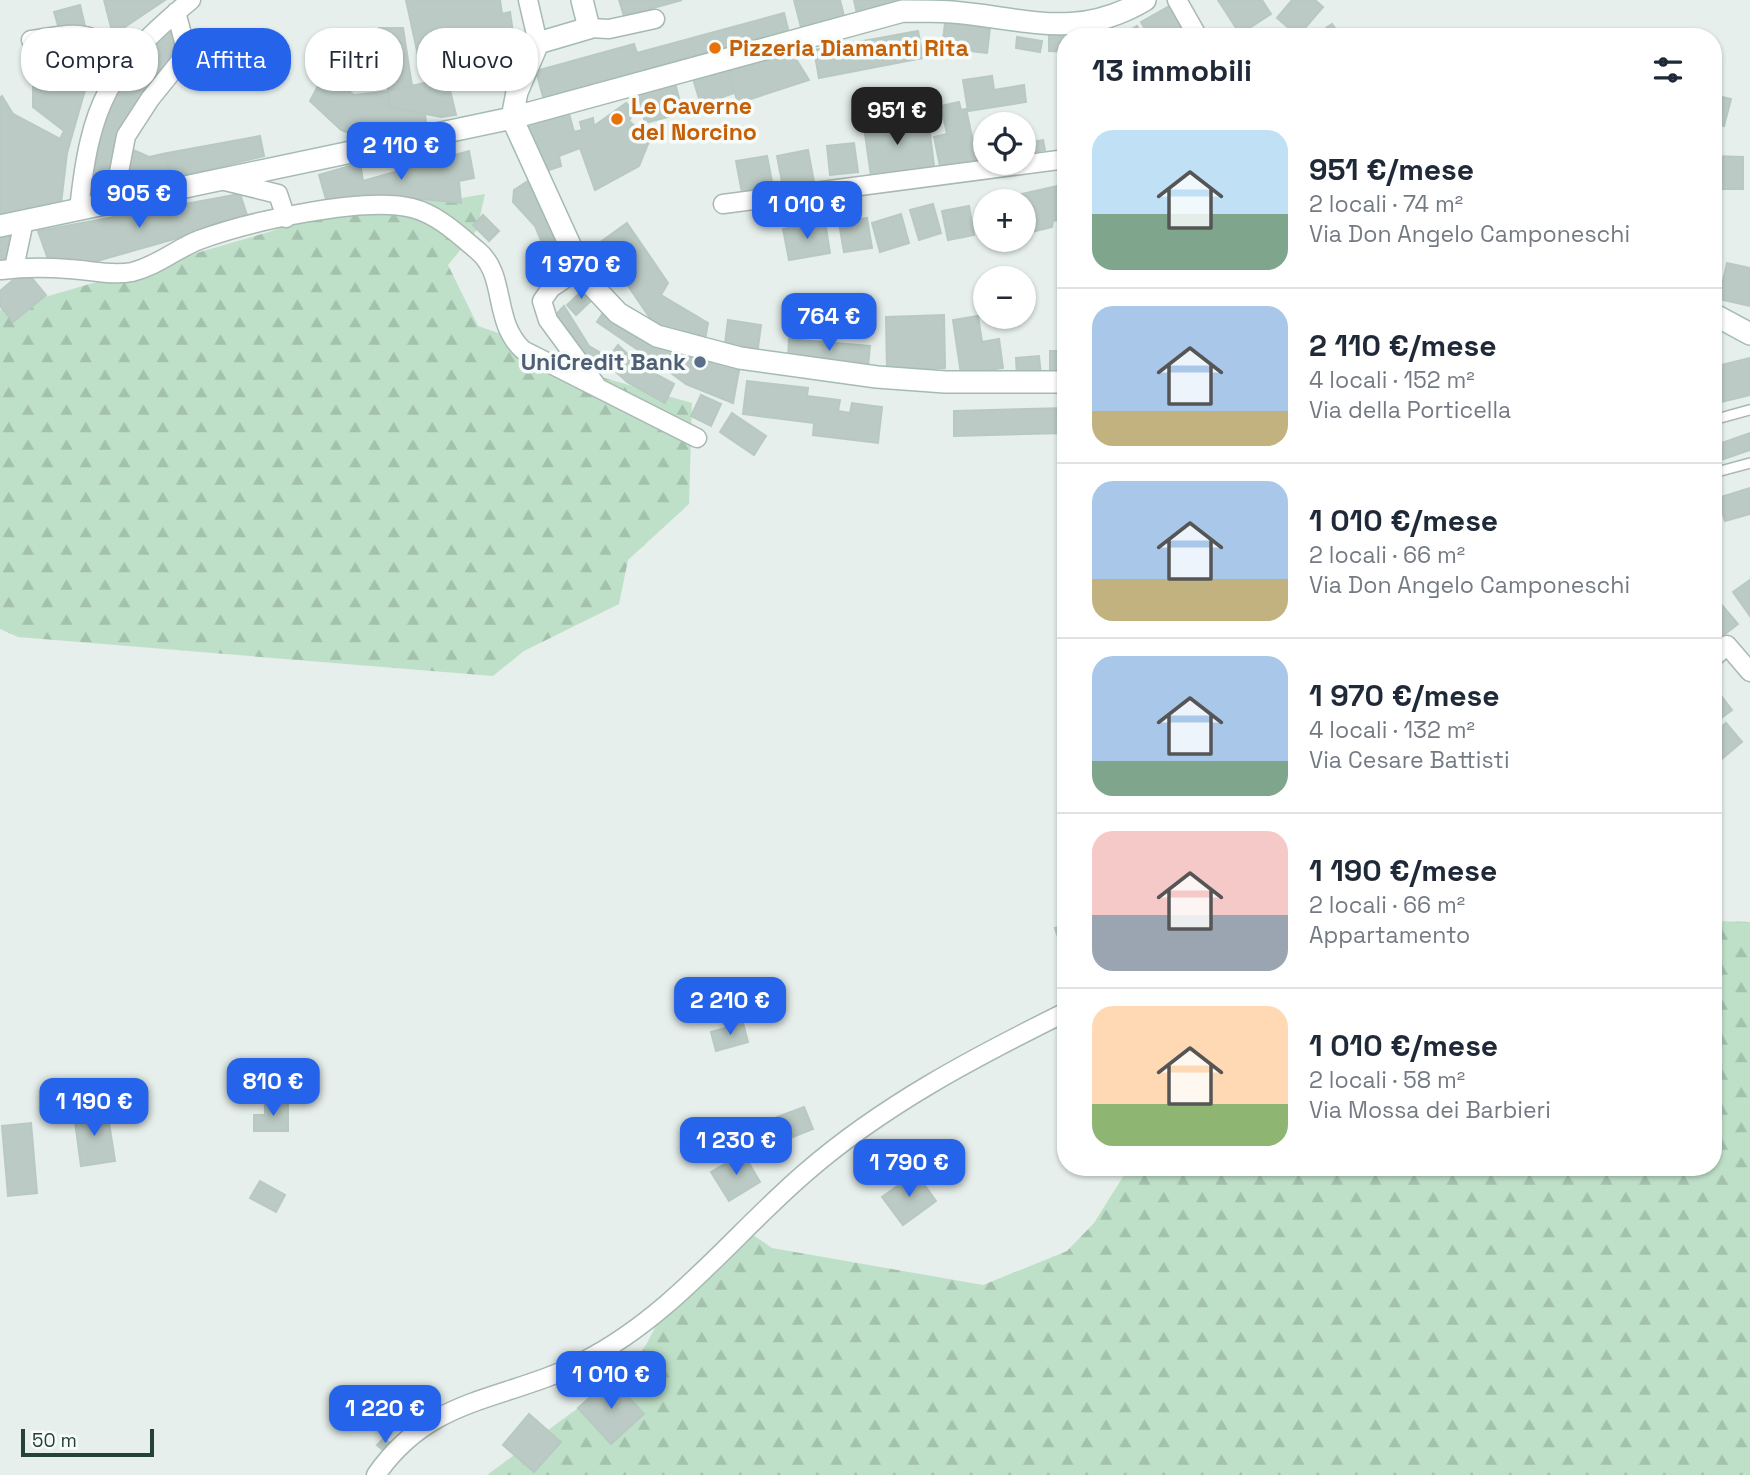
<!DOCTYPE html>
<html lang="it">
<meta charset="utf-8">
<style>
body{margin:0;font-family:"Space Grotesk",sans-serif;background:#f6f6f7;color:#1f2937;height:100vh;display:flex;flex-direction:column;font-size:26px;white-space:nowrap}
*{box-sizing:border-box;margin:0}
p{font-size:23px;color:#747a83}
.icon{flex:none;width:38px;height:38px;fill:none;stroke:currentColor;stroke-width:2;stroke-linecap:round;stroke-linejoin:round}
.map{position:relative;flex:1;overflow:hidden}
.details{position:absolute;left:1057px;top:28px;width:665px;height:1148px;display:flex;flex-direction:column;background:#fff;border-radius:28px;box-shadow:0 2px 5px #0004}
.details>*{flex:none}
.guide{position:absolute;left:21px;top:28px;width:665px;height:63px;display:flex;gap:14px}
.controls{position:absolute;left:973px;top:112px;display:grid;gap:14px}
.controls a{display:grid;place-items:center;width:63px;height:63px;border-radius:50%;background:#fff;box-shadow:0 2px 5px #0004;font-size:35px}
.scale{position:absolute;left:21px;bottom:18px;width:133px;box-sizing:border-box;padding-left:7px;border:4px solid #24423a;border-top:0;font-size:19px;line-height:24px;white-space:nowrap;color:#24423a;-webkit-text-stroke:5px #f7fbf9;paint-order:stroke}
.price{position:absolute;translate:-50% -60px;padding:0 16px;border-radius:14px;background:#2563eb;color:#fff;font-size:23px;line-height:46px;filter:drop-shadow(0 2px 4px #0008)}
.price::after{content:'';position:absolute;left:50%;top:42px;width:21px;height:16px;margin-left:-10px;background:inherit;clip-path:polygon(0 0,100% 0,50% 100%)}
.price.selected{background:#222;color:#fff}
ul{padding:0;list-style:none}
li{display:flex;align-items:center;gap:21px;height:175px;padding:0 35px}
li+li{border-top:2px solid #e0e1e3}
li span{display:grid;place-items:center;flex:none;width:196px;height:140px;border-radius:21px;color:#555}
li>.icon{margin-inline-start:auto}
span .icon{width:84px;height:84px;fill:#fffc;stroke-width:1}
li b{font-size:30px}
h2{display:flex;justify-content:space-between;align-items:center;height:84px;padding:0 35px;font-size:30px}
.chip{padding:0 24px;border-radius:28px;background:#fff;box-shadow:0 2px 5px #0004;font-size:24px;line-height:63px}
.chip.selected{background:#2563eb;color:#fff}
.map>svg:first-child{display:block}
.forest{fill:url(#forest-firs)}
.building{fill:#bbcac4;stroke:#b8c9c2;stroke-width:2}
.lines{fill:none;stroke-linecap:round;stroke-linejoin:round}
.lane-casing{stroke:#a8b8b2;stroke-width:12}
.street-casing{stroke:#a8b8b2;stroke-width:21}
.secondary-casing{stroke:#a4bbb3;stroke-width:24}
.lane{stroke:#fff;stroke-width:9}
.street{stroke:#fff;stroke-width:18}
.secondary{stroke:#fff;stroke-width:21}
.food-dot{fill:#e8710a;stroke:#f7fbf9;stroke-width:2.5}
.service-dot{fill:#5c6f8a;stroke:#f7fbf9;stroke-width:2.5}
.labels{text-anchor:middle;stroke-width:7;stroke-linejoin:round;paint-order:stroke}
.food-label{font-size:23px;font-weight:bold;fill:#c56008;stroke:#f7fbf9;text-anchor:start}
.service-label{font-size:23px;font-weight:bold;fill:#4e5e75;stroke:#f7fbf9;text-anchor:end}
</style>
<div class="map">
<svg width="1750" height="1475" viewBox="0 0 1750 1475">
<defs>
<pattern id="forest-firs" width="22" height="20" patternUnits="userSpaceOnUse" patternTransform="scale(1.75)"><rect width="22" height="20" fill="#bfe0c8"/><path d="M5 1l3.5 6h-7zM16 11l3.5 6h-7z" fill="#a4c1ad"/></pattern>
</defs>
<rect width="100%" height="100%" fill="#e6efeb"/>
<path class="forest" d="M410,179L449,200L485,194L477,230L448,265L478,326L519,340L559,365L692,403L689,504L628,560L619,604L524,651L493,676L18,637L0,629V310L269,232Z
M1713,921L1750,922V1475H487L623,1375L646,1345L664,1310L743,1228L772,1248L983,1285L1067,1251L1094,1223L1129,1167H1713Z"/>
<path class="building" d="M104,0H165L113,35Z
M406,0H500L502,14L510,12L515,46L421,69Z
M619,0H682L624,16Z
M794,0H840L845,20L802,31Z
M854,0H899V3L857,14Z
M1218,0H1262L1271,14L1240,34Z
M1292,0H1315L1323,7L1298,36L1277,18Z
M80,5L85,26L60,32L54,12Z
M1171,5L1185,30L1172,37H1150L1141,22Z
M784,13L790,37L545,104L536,71L634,44L637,53Z
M945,23L990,28L987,53L942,48Z
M1332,24L1341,37H1313Z
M172,25L179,50L122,126L113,154L108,195L87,199L101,125L110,95L140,54Z
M1137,26L1143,37H1119Z
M379,28H403L412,86L388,91Z
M918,31L923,58L819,78L814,50Z
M1049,35L1093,37H1066V52L1049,51Z
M1017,37L1042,41L1040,52L1016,48Z
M94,42L105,47L93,62L67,153L61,204L0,216V98L2,96L13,114L60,139L64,131L33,107V87L51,88L58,75L73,83L78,71L65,61L72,46L87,49Z
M332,46L346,53L333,79L354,95L388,91L390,107L425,114L426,122L364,139L341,130L310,101L319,84L314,75Z
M791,51L809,80L738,103L727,68Z
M727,68L734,93L701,105L693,79Z
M992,76L994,90L1024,85L1026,102L968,111L963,80Z
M447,78L456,115L441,117L390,107L388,91Z
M675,83L683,113L645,123L638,91Z
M1713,95L1731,99L1724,126L1713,123Z
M959,102L961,110L966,109L973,141L984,139L985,162L941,171L934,137L947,134L941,106Z
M626,103L635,111L629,121L650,139L639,166L595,190L580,148L559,156L561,166L543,172L523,121L568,110L574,132L582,130L580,122L593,118L594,126Z
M893,115L895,130L929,125L934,166L871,176L863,120Z
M260,136L264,156L169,179L167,153Z
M1043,140L1045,150L1024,154V144Z
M854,143L858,172L830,175L827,146Z
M131,149L149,157L167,153L169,179L120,189Z
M808,150L814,182L783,187L777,156Z
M469,151L474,178L459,181L461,203L380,195L328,206L319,175L360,163L363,181Z
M767,156L773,187L742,193L736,161Z
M1713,156L1743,157V189H1713Z
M528,181L566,250L549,259L535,226L513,202L514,190Z
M1066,184V218L1053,221L1052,227L1024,234V201H990Z
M240,194L248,218L90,263L48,259L38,231Z
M933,204L941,233L919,240L910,210Z
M969,206L974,235L948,240L942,211Z
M901,214L909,243L880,252L872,223Z
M483,215L499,231L489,241L473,225Z
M867,218L872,248L844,252L839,223Z
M825,221L830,253L789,260L783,229Z
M627,223L668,283L661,295L708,323L704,345L654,324L599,243Z
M18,231L11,257L0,260V234Z
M1727,263L1750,268V306L1719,299Z
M25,270L46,295L13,322L0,306V291Z
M586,287L595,297L576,315L567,305Z
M564,306L589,346L601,353L596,367L581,360L551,320Z
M606,308L679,353L669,371L597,322Z
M944,315L945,368L887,370L886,317Z
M978,316L982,342L999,339L1003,368L961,374L953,320Z
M728,320L761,325L757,355L724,351Z
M789,339L870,346L868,367L788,360Z
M618,345L639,365L674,384L665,403L627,382L605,362Z
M683,351L740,365L733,403L686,384L671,373Z
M1050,351H1066V374L1050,375Z
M1039,356L1041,375L1017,377L1016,358Z
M1750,358V395L1713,404V367Z
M747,381L808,388L807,396L840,400L838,411L850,413L852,403L882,407L878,443L813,435L814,423L743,414Z
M701,395L721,404L711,426L691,416Z
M1066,408V433L954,436V411Z
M732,413L766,436L754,455L720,432Z
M1750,433V450L1718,461L1713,446Z
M1750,488V514L1725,521L1718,498Z
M1750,580V616L1733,592Z
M1720,603L1738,624L1713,643V608Z
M1716,689L1732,710L1713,724V691Z
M1726,723L1742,742L1717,763L1713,758V734Z
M1066,924V954L1064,955L1055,928Z
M743,1023L748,1042L716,1051L711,1032Z
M288,1101V1131H254V1115H265V1102Z
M804,1107L813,1129L778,1143L769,1120Z
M107,1110L115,1161L81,1166L74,1114Z
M31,1123L37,1193L8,1196L2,1126Z
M743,1153L760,1182L729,1201L711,1172Z
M916,1173L936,1201L903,1225L882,1197Z
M260,1181L285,1195L276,1212L250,1198Z
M611,1378L644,1414L611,1444L578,1408Z
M529,1414L561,1442L534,1472L503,1445Z
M384,1438L392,1445L385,1452L377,1445Z"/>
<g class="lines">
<defs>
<path id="lane" d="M1713,420L1749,410
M1713,473L1750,463"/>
<path id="street" d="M528,0L538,43
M1177,0L1198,37
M589,28L609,29L655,19
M31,40C73,34 94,25 122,65
M225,181L278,194L286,218
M113,203L126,136L150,99L187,53L176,12
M723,204L1066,159
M79,210C90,104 108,68 191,0
M14,268L24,221
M579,269L551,288L542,301L548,320L596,385
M1,270C24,267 46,267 69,269C90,270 111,276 132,272C157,266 176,249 199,240C247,222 363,196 412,208C437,214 459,235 478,251C507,275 492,321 523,350L697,438
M1713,658L1727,645L1750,672
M376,1475C432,1394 505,1402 584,1361C672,1316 732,1236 805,1173C883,1105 975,1057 1066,1012"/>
<path id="secondary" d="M512,118L585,278L618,313L657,336L740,358L877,377L945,382H1066
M512,118L517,92L538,43L589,28L582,0
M0,226L512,118L903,11C919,11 935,11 952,12C1024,18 1077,41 1145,0
M1713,314L1750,334"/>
</defs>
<use href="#lane" class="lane-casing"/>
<use href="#street" class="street-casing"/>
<use href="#secondary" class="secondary-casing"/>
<use href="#lane" class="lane"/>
<use href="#street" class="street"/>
<use href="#secondary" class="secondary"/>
</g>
<g class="food-dot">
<circle cx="715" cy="48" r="7"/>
<circle cx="617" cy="119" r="7"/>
</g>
<circle class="service-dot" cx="700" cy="362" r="7"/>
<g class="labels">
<g class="food-label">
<text x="729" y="56">Pizzeria Diamanti Rita</text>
<text x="631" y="114">Le Caverne<tspan x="631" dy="26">del Norcino</tspan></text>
</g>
<g class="service-label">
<text x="686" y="370">UniCredit Bank</text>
</g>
</g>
</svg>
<div class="controls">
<a><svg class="icon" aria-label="locate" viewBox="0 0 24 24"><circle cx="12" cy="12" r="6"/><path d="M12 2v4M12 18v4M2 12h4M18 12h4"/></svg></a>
<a>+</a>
<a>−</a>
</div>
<div class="scale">50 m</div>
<b class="price selected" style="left:897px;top:147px">951 €</b>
<b class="price" style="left:401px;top:182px">2 110 €</b>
<b class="price" style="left:139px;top:230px">905 €</b>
<b class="price" style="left:807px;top:241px">1 010 €</b>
<b class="price" style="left:581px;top:301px">1 970 €</b>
<b class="price" style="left:829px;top:353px">764 €</b>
<b class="price" style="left:730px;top:1037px">2 210 €</b>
<b class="price" style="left:273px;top:1118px">810 €</b>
<b class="price" style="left:94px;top:1138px">1 190 €</b>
<b class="price" style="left:736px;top:1177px">1 230 €</b>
<b class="price" style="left:909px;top:1199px">1 790 €</b>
<b class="price" style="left:611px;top:1411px">1 010 €</b>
<b class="price" style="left:385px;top:1445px">1 220 €</b>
<div class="guide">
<a class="chip">Compra</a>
<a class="chip selected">Affitta</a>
<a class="chip">Filtri</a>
<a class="chip">Nuovo</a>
</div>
<section class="details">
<h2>13 immobili<svg class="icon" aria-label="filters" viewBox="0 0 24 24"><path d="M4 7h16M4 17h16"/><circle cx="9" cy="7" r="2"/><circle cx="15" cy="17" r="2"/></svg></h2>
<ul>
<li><span style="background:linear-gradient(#bfe0f5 60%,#7fa58c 0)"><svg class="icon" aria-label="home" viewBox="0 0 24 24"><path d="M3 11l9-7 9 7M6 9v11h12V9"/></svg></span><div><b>951 €/mese</b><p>2 locali · 74 m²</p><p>Via Don Angelo Camponeschi</p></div></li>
<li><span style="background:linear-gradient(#a9c7e8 75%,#c2b280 0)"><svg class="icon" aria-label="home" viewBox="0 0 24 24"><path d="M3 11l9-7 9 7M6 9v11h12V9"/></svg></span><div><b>2 110 €/mese</b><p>4 locali · 152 m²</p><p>Via della Porticella</p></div></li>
<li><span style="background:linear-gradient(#a9c7e8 70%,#c2b280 0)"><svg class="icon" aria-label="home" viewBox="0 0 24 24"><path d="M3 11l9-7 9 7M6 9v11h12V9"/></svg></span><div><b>1 010 €/mese</b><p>2 locali · 66 m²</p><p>Via Don Angelo Camponeschi</p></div></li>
<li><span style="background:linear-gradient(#a9c7e8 75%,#7fa58c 0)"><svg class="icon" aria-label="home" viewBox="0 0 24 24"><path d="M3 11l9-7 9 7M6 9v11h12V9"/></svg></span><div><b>1 970 €/mese</b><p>4 locali · 132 m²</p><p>Via Cesare Battisti</p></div></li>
<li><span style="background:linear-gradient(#f6c9c9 60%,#9aa5b1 0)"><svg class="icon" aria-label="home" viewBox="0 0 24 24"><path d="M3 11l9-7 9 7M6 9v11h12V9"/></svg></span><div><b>1 190 €/mese</b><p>2 locali · 66 m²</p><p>Appartamento</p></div></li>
<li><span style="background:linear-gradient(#ffd9b3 70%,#8fb573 0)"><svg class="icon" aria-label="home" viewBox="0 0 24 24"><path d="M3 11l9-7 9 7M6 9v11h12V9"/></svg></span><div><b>1 010 €/mese</b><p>2 locali · 58 m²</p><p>Via Mossa dei Barbieri</p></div></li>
</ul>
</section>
</div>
